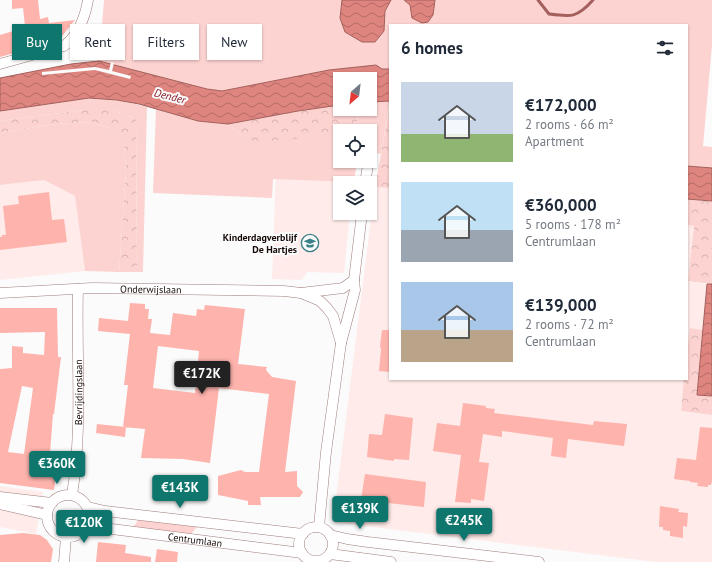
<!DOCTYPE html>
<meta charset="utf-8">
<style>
body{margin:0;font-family:"PT Sans",sans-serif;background:#f6f6f7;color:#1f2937;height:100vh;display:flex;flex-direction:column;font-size:15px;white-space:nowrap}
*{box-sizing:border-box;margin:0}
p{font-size:13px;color:#747a83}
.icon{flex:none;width:22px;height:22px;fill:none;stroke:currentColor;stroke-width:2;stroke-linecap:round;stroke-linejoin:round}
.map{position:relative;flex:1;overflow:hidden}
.panel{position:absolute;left:389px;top:24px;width:299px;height:356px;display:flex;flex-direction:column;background:#fff;border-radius:0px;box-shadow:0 1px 3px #0004}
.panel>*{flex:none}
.hud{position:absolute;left:12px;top:24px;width:317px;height:36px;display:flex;gap:8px}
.needle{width:26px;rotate:208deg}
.fabs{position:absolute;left:333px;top:72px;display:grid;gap:8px}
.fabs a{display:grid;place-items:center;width:44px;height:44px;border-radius:0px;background:#fff;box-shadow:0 1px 3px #0004;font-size:20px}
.price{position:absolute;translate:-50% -34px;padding:0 9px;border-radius:4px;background:#0f766e;color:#fff;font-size:13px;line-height:26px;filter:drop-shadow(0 1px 2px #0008)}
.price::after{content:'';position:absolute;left:50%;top:24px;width:12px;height:9px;margin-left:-6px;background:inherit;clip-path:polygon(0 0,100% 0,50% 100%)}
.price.on{background:#222;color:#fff}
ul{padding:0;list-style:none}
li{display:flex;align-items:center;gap:12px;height:100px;padding:0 12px}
li span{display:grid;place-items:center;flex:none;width:112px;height:80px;border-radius:0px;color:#555}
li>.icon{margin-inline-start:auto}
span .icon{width:48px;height:48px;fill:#fffc;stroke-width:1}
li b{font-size:17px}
h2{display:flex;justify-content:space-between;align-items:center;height:48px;padding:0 12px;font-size:17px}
.pill{padding:0 14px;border-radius:0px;background:#fff;box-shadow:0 1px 3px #0004;font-size:14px;line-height:36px}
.pill.on{background:#0f766e;color:#fff}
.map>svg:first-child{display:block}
.built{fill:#ffebe9}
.green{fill:#fcd3d0}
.forest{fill:url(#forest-crowns)}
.water{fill:url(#water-waves);stroke:#a3605c}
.pier{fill:#fbfbfb}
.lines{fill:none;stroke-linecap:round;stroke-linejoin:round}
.stream{stroke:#a3605c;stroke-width:3}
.building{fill:#feb3ad;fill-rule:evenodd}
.minor-casing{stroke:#9f7c7a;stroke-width:11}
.minor{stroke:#fff;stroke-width:10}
.labels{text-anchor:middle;stroke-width:4;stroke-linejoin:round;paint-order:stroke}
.poi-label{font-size:10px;font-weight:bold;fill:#160a09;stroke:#fbfbfb;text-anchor:end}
.street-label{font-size:10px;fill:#160a09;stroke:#fbfbfb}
.water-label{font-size:11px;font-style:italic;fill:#851a21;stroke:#fbfbfb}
</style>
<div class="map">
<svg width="712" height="562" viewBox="0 0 712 562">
<defs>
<pattern id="forest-crowns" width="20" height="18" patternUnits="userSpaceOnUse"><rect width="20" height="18" fill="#fcd3d0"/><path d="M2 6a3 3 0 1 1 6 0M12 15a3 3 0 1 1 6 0" fill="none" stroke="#d7b4b1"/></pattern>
<pattern id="water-waves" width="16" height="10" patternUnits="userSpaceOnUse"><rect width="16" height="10" fill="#df8580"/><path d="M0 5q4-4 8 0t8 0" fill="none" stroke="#b46b67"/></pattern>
</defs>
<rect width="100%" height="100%" fill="#fbfbfb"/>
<path class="built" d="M276,171L347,183H340V213H350L344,273L307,272L302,280L272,279Z
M44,180L75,196L85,271L0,280V185Z
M375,187L390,188V379H684L681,411L712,415V562H656L333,522Z
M687,225L694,226L688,281L707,284L703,330L690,328L687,352Z
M0,486L43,492L36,534L0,527Z"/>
<path class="green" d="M104,0H712V45L703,146L712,147V168L687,166V25H390V69H382L376,65L329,70L222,91L207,89L99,61Z
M89,98L117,100L147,107L143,272H137L136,119L113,110H84L36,116L0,121V111Z
M390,101L381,154L370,152V131H348L357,121L360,109H370V102Z
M156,109L198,121L228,124L246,139L340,135V161H357L354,182L273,179L272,198L153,193Z
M92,122L109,128L124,142L126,172L119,272L85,271L75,196L44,180L0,185V133L55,124Z
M139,519L197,527L191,534L133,527Z"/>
<path class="forest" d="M390,104V188L375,187Z
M340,105V109H360L357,121L348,131H340V135L258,142L246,139L228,124L298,111Z
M84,110H113L136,119L137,272H119L126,172L124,142L109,128L92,122L55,124L0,133V121L36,116Z
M687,199L712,201V284L688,281L694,226L687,225Z
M690,328L703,330L697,394L712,396V415L681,411L684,379H687V352Z"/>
<path class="water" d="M342,0H391L385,11L384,31L375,42H362L345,32L340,18Z
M404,0H435L433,15L428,22L422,23L412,18L410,5Z
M99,61L207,89L222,91L329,70L376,65L382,69H390V101L370,102V79H340V105L298,111L228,124L198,121L139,104L117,100L89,98L0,111V78L71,64Z
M687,166L712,168V201L687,199Z
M707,284H712V396L697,395Z"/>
<path class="pier" d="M111,62L114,63L112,71L131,76L130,79L95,70L42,75V72L95,67L109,70Z"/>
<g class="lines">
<path class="stream" d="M538,0L549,14C571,17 577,18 593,0"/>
</g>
<path class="building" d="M12,0H38L40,19L48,17L49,23L75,20L59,40L50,41L51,43L0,57V35L20,29L19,28L25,26L23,8L12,9Z
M49,192L52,220L64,219L67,242L0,250V237H2V235H6L3,206L19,204L18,196Z
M130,303L145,304V309H149L148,319H152L150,333L170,335L173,313L196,316L197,309L204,310L205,305L245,309L238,364L267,367L266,370L272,377L296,381L285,472L297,471V486L303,492L300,497H260L261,505H248V501L218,495V476L241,470L245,472H259L269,394L219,388L210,463L183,459L141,458L145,429L123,427L128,385H124L130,334L98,331L99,318L128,321ZM158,346L199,351L195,393L153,388Z
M0,308H57L58,357H61L54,414H53L50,453L56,454V459H58L54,490L0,483V369L12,368V346L23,347V353L44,355L45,332L0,333ZM22,386L33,388L24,454L8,452Z
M382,330H390V372L379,371L381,349L380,346Z
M463,403L486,406V408L495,409L494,413L593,425L594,421L627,424L624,446L568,439L566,458L551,456L553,438L502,431V437L483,434L479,462L489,463L484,501L471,499V503L455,502L461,455L433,451L437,423L460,426Z
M385,414L413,418L409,460L394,459V461L367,457L369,434L382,435Z
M97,424L126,427L125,437L96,433Z
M700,427L712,428V481L711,485H708V487L697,486L698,483L690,482V481L674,479L677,458L696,460Z
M365,474L426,482L424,507L361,500Z
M660,506L679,509L678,512L688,513L687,527L683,526V538L670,536V531L663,530V527H659Z
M23,533L40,535L47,540L53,549L51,562H0V535Z
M98,542L126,545L125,553L151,557V562H96Z
M157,549L178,552L177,562H155Z"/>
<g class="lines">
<defs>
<g id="minor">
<path d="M0,64L64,46C78,35 85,18 88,0"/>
<path d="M365,183L368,165"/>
<path id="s1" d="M0,293L92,288L284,291L301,293L343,288L354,280"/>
<path d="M301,293L320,301L327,308L333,316L341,343L326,452L319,527"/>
<path d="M341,343L355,290L354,280L362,213"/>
<circle cx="68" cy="516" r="21"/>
<path id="s2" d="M72,495C83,427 76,357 78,289"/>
<path d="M0,497L52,503"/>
<path d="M0,504L47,515"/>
<path d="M88,507L105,511L303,534"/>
<path id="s3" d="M88,526L302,553"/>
<circle cx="316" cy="544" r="17"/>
<path d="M330,535L347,539L368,542L539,562"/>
<path d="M330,554L391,562"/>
<path d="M64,562L66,537"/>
</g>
</defs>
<use href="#minor" class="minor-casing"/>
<use href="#minor" class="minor"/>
</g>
<defs>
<symbol id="school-ring" viewBox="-11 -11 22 22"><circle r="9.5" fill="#fbfbfb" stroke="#398187" stroke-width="1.5"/><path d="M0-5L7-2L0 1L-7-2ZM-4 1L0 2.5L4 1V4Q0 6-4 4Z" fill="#398187"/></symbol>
</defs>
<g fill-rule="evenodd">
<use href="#school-ring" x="300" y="233" width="20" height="20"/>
</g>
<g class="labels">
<g class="poi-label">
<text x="297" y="241">Kinderdagverblijf<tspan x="297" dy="12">De Hartjes</tspan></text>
</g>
<g class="street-label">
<text dy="4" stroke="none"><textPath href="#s1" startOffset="151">Onderwijslaan</textPath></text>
<text dy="4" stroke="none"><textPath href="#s2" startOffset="103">Bevrijdingslaan</textPath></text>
<text dy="4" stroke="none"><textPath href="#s3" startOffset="108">Centrumlaan</textPath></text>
</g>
<g class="water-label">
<text transform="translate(170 96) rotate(14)" y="4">Dender</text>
</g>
</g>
</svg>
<div class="fabs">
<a><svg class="needle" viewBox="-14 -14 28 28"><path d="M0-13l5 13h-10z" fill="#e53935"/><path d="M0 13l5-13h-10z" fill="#747a83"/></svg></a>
<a><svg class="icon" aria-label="locate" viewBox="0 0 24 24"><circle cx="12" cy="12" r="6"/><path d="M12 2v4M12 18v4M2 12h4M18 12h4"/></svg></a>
<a><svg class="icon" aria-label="layers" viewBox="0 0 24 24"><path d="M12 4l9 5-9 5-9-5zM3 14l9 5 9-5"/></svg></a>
</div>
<b class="price on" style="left:202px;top:395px">€172K</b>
<b class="price" style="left:57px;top:485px">€360K</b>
<b class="price" style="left:180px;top:509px">€143K</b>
<b class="price" style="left:360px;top:530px">€139K</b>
<b class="price" style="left:464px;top:542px">€245K</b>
<b class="price" style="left:84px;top:544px">€120K</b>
<div class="hud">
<a class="pill on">Buy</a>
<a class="pill">Rent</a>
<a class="pill">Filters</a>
<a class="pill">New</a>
</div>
<section class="panel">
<h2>6 homes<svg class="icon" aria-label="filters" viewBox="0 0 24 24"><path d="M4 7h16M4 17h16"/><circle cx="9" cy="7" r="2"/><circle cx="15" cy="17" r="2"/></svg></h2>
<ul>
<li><span style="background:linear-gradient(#c9d6e8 65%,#8fb573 0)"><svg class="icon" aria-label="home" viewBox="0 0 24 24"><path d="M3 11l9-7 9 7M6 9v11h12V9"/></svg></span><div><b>€172,000</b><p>2 rooms · 66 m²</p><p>Apartment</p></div></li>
<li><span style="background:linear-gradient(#bfe0f5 60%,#9aa5b1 0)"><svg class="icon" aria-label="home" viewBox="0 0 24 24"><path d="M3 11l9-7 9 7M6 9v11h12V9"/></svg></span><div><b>€360,000</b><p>5 rooms · 178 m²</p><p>Centrumlaan</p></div></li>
<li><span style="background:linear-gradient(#a9c7e8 60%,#b9a48a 0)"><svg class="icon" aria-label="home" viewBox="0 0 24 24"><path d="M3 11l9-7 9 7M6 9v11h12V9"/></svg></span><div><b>€139,000</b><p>2 rooms · 72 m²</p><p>Centrumlaan</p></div></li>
</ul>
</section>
</div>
